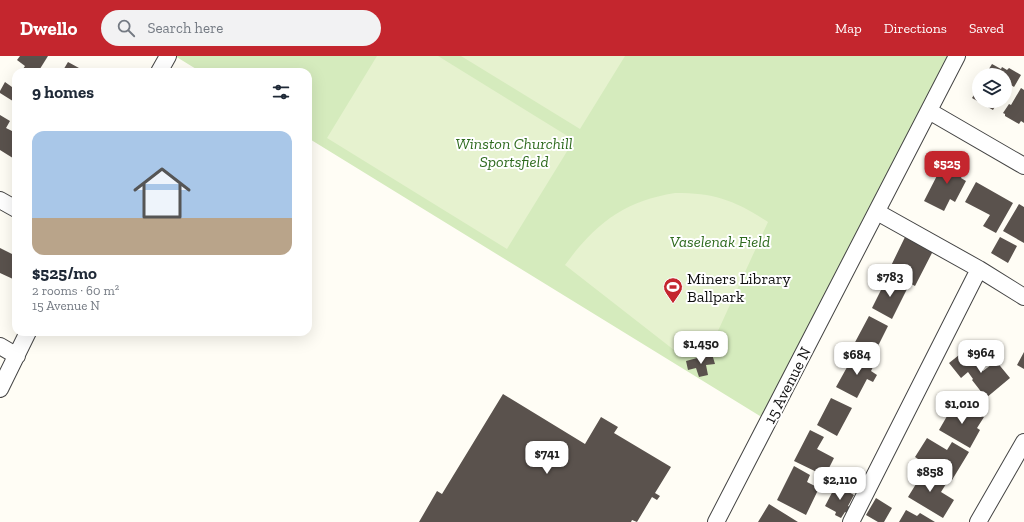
<!DOCTYPE html>
<meta charset="utf-8">
<style>
body{margin:0;font-family:"Zilla Slab",serif;background:#f2f2f3;color:#1f2937;height:100vh;display:flex;flex-direction:column;font-size:15px;white-space:nowrap}
*{box-sizing:border-box;margin:0}
p{font-size:13px;color:#747a83}
.icon{flex:none;width:22px;height:22px;fill:none;stroke:currentColor;stroke-width:2;stroke-linecap:round;stroke-linejoin:round}
.map{position:relative;flex:1;overflow:hidden}
.sheet{position:absolute;left:12px;top:12px;width:300px;height:268px;display:flex;flex-direction:column;background:#fff;border-radius:12px;box-shadow:0 4px 16px #0002}
.sheet>*{flex:none}
.buttons{position:absolute;left:972px;top:12px;display:grid;gap:8px}
.buttons a{display:grid;place-items:center;width:40px;height:40px;border-radius:50%;background:#fff;box-shadow:0 4px 16px #0002;font-size:20px}
.price{position:absolute;translate:-50% -34px;padding:0 9px;border-radius:8px;background:#fff;color:#222;font-size:13px;line-height:26px;filter:drop-shadow(0 1px 2px #0008)}
.price::after{content:'';position:absolute;left:50%;top:24px;width:12px;height:9px;margin-left:-6px;background:inherit;clip-path:polygon(0 0,100% 0,50% 100%)}
.price.on{background:#c4262e;color:#fff}
ul{padding:0;list-style:none}
li{display:grid;align-content:center;gap:8px;height:212px;padding:0 20px}
li span{display:grid;place-items:center;height:124px;border-radius:12px;color:#555}
li>.icon{margin-inline-start:auto}
span .icon{width:72px;height:72px;fill:#fffc;stroke-width:1}
li b{font-size:17px}
h2{display:flex;justify-content:space-between;align-items:center;height:48px;padding:0 20px;font-size:17px}
header{display:flex;align-items:center;gap:24px;box-sizing:border-box;height:56px;padding:0 20px;background:#c4262e;color:#fff}
header strong{font-size:19px}
nav{display:flex;gap:22px;margin-inline-start:auto;font-size:14px}
.search{width:280px;height:36px;background:#f2f2f3;display:flex;align-items:center;gap:10px;box-sizing:border-box;padding:0 14px;border-radius:22px;color:#747a83;font-size:15px}
.map>svg:first-child{display:block}
.green{fill:#d5ebbd}
.pitch{fill:#e6f2cf}
.building{fill:#5a524d}
.lines{fill:none;stroke-linecap:round;stroke-linejoin:round}
.minor-casing{stroke:#444;stroke-width:18}
.minor{stroke:#fff;stroke-width:16}
.labels{text-anchor:middle;stroke-width:4;stroke-linejoin:round;paint-order:stroke}
.park-label{font-size:16px;font-style:italic;fill:#2f6b1f;stroke:#fff}
.poi-label{font-size:16px;fill:#111;stroke:#fff;text-anchor:start}
.street-label{font-size:16px;fill:#111;stroke:#fff}
</style>
<header>
<strong>Dwello</strong>
<div class="search"><svg class="icon" aria-label="search" viewBox="0 0 24 24"><circle cx="10" cy="10" r="6"/><path d="M15 15l6 6"/></svg>Search here</div>
<nav><a>Map</a><a>Directions</a><a>Saved</a></nav>
</header>
<div class="map">
<svg width="1024" height="466" viewBox="0 0 1024 466">
<rect width="100%" height="100%" fill="#fffdf5"/>
<path class="green" d="M175,0H957L768,365L308,82V16H201Z"/>
<path class="pitch" d="M377,0H438L574,84L507,193L327,82Z
M461,0H625L580,73Z
M675,137C715,137 734,144 768,166L712,288L674,294L565,209C595,168 624,145 675,137Z"/>
<path class="building" d="M20,0H48L38,16H21L25,10L17,4Z
M68,6L79,12L76,16H62Z
M992,8L1001,13L1002,11L1007,14L1009,12L1021,19L1014,31L1008,27L1005,33V19H987L989,17L987,16Z
M16,25V47L0,37V35L5,26L12,31Z
M979,31V45H998L993,54L972,42Z
M1021,32L1024,34V67L1021,65L1019,68L1005,60V58L1003,57L1009,48L1011,49Z
M0,59L10,65L6,72L16,77V104L0,94Z
M949,102L966,111L961,122L966,125L955,146L950,143L944,155L924,145L945,104L947,106Z
M976,126L1013,147L996,177L983,170L990,159L965,146Z
M1019,148L1024,151V187L1003,175Z
M905,181L933,195L915,230L888,216Z
M1000,181L1017,190L1008,207L991,197Z
M0,192L16,200V217L13,223L0,217Z
M887,222L907,233L892,263L872,252Z
M869,260L888,270L873,300L853,290Z
M964,295L976,310L977,308L983,315L996,305L1010,322L986,342L972,324L973,323L968,316L961,322L949,307Z
M1024,296V313L1017,309Z
M712,298L715,308L706,309L708,319L699,321L696,312L688,314L686,305Z
M857,298L875,307L871,315L877,319L873,326L867,323L857,342L836,331L851,304L854,305Z
M503,338L585,388L601,361L618,371L614,377L671,411L655,437L660,440L657,444L652,441L637,466L632,464L631,466H419L437,435L442,438Z
M831,342L852,352L837,380L817,369Z
M954,348L962,352L964,349L984,361L977,372L980,374L970,392L939,374Z
M810,374L824,381L817,393L834,402L825,420L794,405Z
M927,382L947,394L952,386L969,396L952,424L935,413L933,416L926,411L927,409L915,401Z
M794,410L810,419L807,426L819,432L806,459L777,444Z
M919,412L946,428L941,436L954,444L943,462L908,441L916,428L911,425Z
M836,429L854,439L848,450L850,451L847,457L845,456L841,462L835,459L836,456L825,450Z
M876,442L892,452L884,466H878L866,459Z
M769,448L798,466H758Z
M906,454L917,460L920,457L935,466H899Z"/>
<g class="lines">
<defs>
<path id="minor" d="M159,16L168,0
M929,55L1024,110
M0,144L16,153
M877,156L979,213L1024,241
M0,290L17,300
M0,333L28,276
M716,466L957,0
M851,466L979,213
M978,466L1024,386"/>
</defs>
<use href="#minor" class="minor-casing"/>
<use href="#minor" class="minor"/>
</g>
<defs>
<symbol id="stadium-pin" viewBox="-11 -11 22 30"><path d="M0 17L-7.5 6A9.5 9.5 0 1 1 7.5 6Z" fill="#c4262e" stroke="#fff"/><path d="M0-5a6.5 5 0 1 0 0 10a6.5 5 0 1 0 0-10ZM-3.5-1.8h7v3.6h-7Z" fill="#fff"/></symbol>
</defs>
<g fill-rule="evenodd">
<use href="#stadium-pin" x="662" y="220" width="22" height="30"/>
</g>
<g class="labels">
<g class="park-label">
<text x="514" y="93">Winston Churchill<tspan x="514" dy="18">Sportsfield</tspan></text>
<text x="720" y="191">Vaselenak Field</text>
</g>
<g class="poi-label">
<text x="687" y="228">Miners Library<tspan x="687" dy="18">Ballpark</tspan></text>
</g>
<g class="street-label">
<text transform="translate(787 329) rotate(-63)" y="6">15 Avenue N</text>
</g>
</g>
</svg>
<div class="buttons">
<a><svg class="icon" aria-label="layers" viewBox="0 0 24 24"><path d="M12 4l9 5-9 5-9-5zM3 14l9 5 9-5"/></svg></a>
</div>
<b class="price on" style="left:947px;top:129px">$525</b>
<b class="price" style="left:890px;top:242px">$783</b>
<b class="price" style="left:701px;top:309px">$1,450</b>
<b class="price" style="left:981px;top:318px">$964</b>
<b class="price" style="left:857px;top:320px">$684</b>
<b class="price" style="left:962px;top:369px">$1,010</b>
<b class="price" style="left:547px;top:419px">$741</b>
<b class="price" style="left:930px;top:437px">$858</b>
<b class="price" style="left:840px;top:445px">$2,110</b>
<section class="sheet">
<h2>9 homes<svg class="icon" aria-label="filters" viewBox="0 0 24 24"><path d="M4 7h16M4 17h16"/><circle cx="9" cy="7" r="2"/><circle cx="15" cy="17" r="2"/></svg></h2>
<ul>
<li><span style="background:linear-gradient(#a9c7e8 70%,#b9a48a 0)"><svg class="icon" aria-label="home" viewBox="0 0 24 24"><path d="M3 11l9-7 9 7M6 9v11h12V9"/></svg></span><div><b>$525/mo</b><p>2 rooms · 60 m²</p><p>15 Avenue N</p></div></li>
</ul>
</section>
</div>
